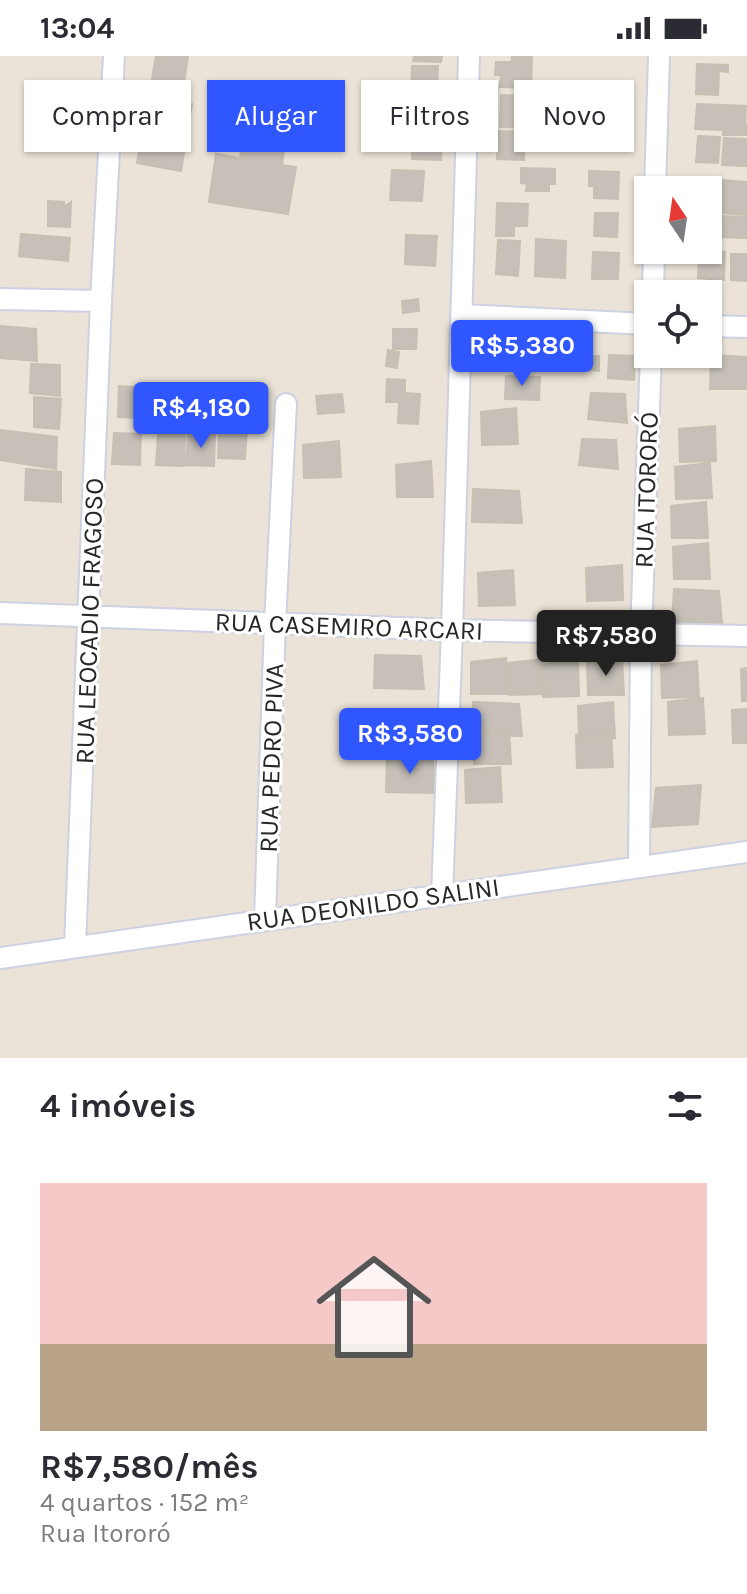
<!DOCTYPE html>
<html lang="pt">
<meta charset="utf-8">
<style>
body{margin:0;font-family:Karla,sans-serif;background:#f2f2f3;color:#2b2b33;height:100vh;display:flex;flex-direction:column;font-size:30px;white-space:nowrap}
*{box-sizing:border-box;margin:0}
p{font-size:26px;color:#7c7c81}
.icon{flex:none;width:44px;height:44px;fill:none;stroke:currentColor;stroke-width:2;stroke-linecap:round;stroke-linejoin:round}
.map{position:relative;height:1002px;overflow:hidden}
.drawer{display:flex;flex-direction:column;background:#fff;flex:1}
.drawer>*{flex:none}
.hud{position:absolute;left:24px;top:24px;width:700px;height:72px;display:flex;gap:16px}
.needle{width:52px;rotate:347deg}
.buttons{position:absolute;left:634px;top:120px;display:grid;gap:16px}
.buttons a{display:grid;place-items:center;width:88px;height:88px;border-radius:0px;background:#fff;box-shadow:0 2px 6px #0004;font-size:40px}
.price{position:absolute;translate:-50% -68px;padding:0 18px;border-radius:8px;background:#3056ff;color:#fff;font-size:26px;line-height:52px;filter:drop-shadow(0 2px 4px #0008)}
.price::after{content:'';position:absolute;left:50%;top:48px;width:24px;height:18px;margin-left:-12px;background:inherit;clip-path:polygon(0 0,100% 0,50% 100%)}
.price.active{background:#222;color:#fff}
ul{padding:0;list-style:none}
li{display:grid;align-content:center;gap:16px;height:424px;padding:0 40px}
li span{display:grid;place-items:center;height:248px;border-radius:0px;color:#555}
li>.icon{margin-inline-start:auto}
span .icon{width:144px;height:144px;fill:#fffc;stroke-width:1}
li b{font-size:34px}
h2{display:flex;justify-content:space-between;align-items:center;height:96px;padding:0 40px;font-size:34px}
.chip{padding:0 28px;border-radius:0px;background:#fff;box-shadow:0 2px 6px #0004;font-size:28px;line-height:72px}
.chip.active{background:#3056ff;color:#fff}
.status{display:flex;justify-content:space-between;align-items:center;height:56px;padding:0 40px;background:#fff;direction:ltr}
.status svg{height:22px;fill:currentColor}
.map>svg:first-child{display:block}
.building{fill:#c6c0b8;stroke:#c6bfb2;stroke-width:2}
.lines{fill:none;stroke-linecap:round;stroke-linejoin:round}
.minor-casing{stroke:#cdd1e2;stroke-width:24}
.minor{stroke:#fff;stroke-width:20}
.labels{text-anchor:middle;stroke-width:6;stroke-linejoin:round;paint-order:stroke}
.street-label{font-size:26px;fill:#272727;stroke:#fff}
</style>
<div class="status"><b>13:04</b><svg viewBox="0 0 49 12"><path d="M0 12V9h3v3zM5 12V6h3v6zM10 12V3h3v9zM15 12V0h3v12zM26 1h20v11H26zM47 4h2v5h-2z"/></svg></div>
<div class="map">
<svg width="747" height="1002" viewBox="0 0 747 1002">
<rect width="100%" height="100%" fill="#ebe3d7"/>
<path class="building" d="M156,0H188L181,46L149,40Z
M414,0H442L441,6L413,5Z
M512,0H532L531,32L500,31L501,19H495L496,6H512Z
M697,8L728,9V16L719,15L718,39L696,38Z
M412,10H438L437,39H411Z
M53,32L79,35L76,60L51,57Z
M501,39L539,41L538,52H529L528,72L500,71Z
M149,40L192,48L181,115L137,107Z
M697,48L746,50L745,68H747V79H723V74L695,73Z
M597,49L621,50L620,74L596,72Z
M247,53L289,60L282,109L296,111L288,158L209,146L216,98L240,102Z
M413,62L442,63L441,104L412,103Z
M38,75L64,77L62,95L37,93Z
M498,75L525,76L524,104L497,103Z
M698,80L720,81L718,107L696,106Z
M724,82L747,83V110L722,109Z
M521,112L555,113V128H549V135H526L527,128L521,127Z
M392,114L424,115L422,145L390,144Z
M589,115L619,116L618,143L594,142V130H589Z
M680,121L747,126V159L708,156V134H679Z
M48,145L64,146V151L71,146L70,171L48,170Z
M497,147L528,148L527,170H514V180H496Z
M595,157H618L617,181L594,180Z
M718,160L747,161V182L718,181Z
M21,178L70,182L68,205L19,200Z
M406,179L437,180L435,210L405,208Z
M536,183L566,185L565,222L535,220Z
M498,184L520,185L518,220L496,218Z
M699,194L725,196L724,224L698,222Z
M593,196L619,197L618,223H592Z
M731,198H747V225L731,224Z
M418,243L419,255L403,257L402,245Z
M0,270L36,273L37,305L0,302Z
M393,273H417L416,293H393Z
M543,283L559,284L557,309L541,308Z
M388,294L399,296L397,312L386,310Z
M566,296L585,297L584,314H565Z
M609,299L635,300L634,324L608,322Z
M711,299L747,301V333H710Z
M590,300H599V315L590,314Z
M31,308L60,309V340L30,337Z
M506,320L540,321L539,344L505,343Z
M387,323L405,324V337L420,338L418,368L398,367L399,346H386Z
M192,328L219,329L218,361L190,359Z
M119,330L147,332L146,362L118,361Z
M591,337L625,338L627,367L588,363Z
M342,338L344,356L318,358L316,340Z
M225,339L253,340L251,371L224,369Z
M34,341L61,343L59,373L34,371Z
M516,352L518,388L482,389L481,356Z
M715,370L716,405L680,406L679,373Z
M219,371L247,372L245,403L218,402Z
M0,374L57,381L56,413L0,404Z
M114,377L141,378L140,409L112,408Z
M158,378L185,379L184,410L156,409Z
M188,378L215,379L214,410L186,409Z
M582,383L616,384L618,413L579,409Z
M339,385L341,421L304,422L303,389Z
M431,405L433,441H397L396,409Z
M710,407L712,442L676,443L675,411Z
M26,413L61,416V446L25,444Z
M473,433L519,435L522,467L472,466Z
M706,446L708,482H672L671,450Z
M708,487L710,523H674L673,491Z
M622,509L623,544L587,545L586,512Z
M513,514L515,549L479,550L478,517Z
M674,533L719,535L722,567L672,566Z
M375,599L421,600L424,633L374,632Z
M506,602L507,638H471V606Z
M543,603L545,638L509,639L508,607Z
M622,603L624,639H588L587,607Z
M578,604L579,640L543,641L542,608Z
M697,605L699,641L662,642L661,609Z
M747,612V645H742L741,613Z
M703,642L705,678L669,679L668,646Z
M473,646L519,648L522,680L472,679Z
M613,646L615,682H579L578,650Z
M747,653V687H733L732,654Z
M385,656L431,657L434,689H384Z
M509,672L511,708H474L473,676Z
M611,676L613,711L577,712L576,679Z
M387,703L433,705L436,737L386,736Z
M500,711L502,746L466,747L465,714Z
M701,729L698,768L652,771L656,732Z"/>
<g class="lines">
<defs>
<path id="minor" d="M655,134L659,0
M653,238L654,194
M0,243L101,245
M462,259L648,268
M708,270L747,271
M0,557L452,574L747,580
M639,810L641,578L651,298
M442,840L452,574L469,0
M265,863L275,567L286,348
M75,890L101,245L114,0
M0,902L747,796"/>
</defs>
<use href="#minor" class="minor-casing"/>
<use href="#minor" class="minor"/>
</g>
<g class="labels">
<g class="street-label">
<text transform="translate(646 434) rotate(-88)" y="9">RUA ITORORÓ</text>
<text transform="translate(89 565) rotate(-88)" y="9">RUA LEOCADIO FRAGOSO</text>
<text transform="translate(349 570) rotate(2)" y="9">RUA CASEMIRO ARCARI</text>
<text transform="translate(271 702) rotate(-88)" y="9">RUA PEDRO PIVA</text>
<text transform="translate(373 848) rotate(-8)" y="9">RUA DEONILDO SALINI</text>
</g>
</g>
</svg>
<div class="buttons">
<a><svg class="needle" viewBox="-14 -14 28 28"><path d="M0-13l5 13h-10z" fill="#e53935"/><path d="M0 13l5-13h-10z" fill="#7c7c81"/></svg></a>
<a><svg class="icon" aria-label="locate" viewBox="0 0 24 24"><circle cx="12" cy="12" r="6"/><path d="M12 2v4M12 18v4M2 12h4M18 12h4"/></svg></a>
</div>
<b class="price" style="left:522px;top:332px">R$5,380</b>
<b class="price" style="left:201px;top:394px">R$4,180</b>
<b class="price active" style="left:606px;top:622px">R$7,580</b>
<b class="price" style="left:410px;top:720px">R$3,580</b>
<div class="hud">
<a class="chip">Comprar</a>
<a class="chip active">Alugar</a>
<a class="chip">Filtros</a>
<a class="chip">Novo</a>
</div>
</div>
<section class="drawer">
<h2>4 imóveis<svg class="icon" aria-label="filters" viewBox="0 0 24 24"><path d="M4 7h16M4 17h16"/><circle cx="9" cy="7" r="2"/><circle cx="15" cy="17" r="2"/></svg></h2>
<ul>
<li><span style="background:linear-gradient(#f6c9c9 65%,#b9a48a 0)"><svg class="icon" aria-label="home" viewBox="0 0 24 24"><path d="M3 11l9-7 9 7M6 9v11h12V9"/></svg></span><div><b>R$7,580/mês</b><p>4 quartos · 152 m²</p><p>Rua Itororó</p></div></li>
</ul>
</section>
